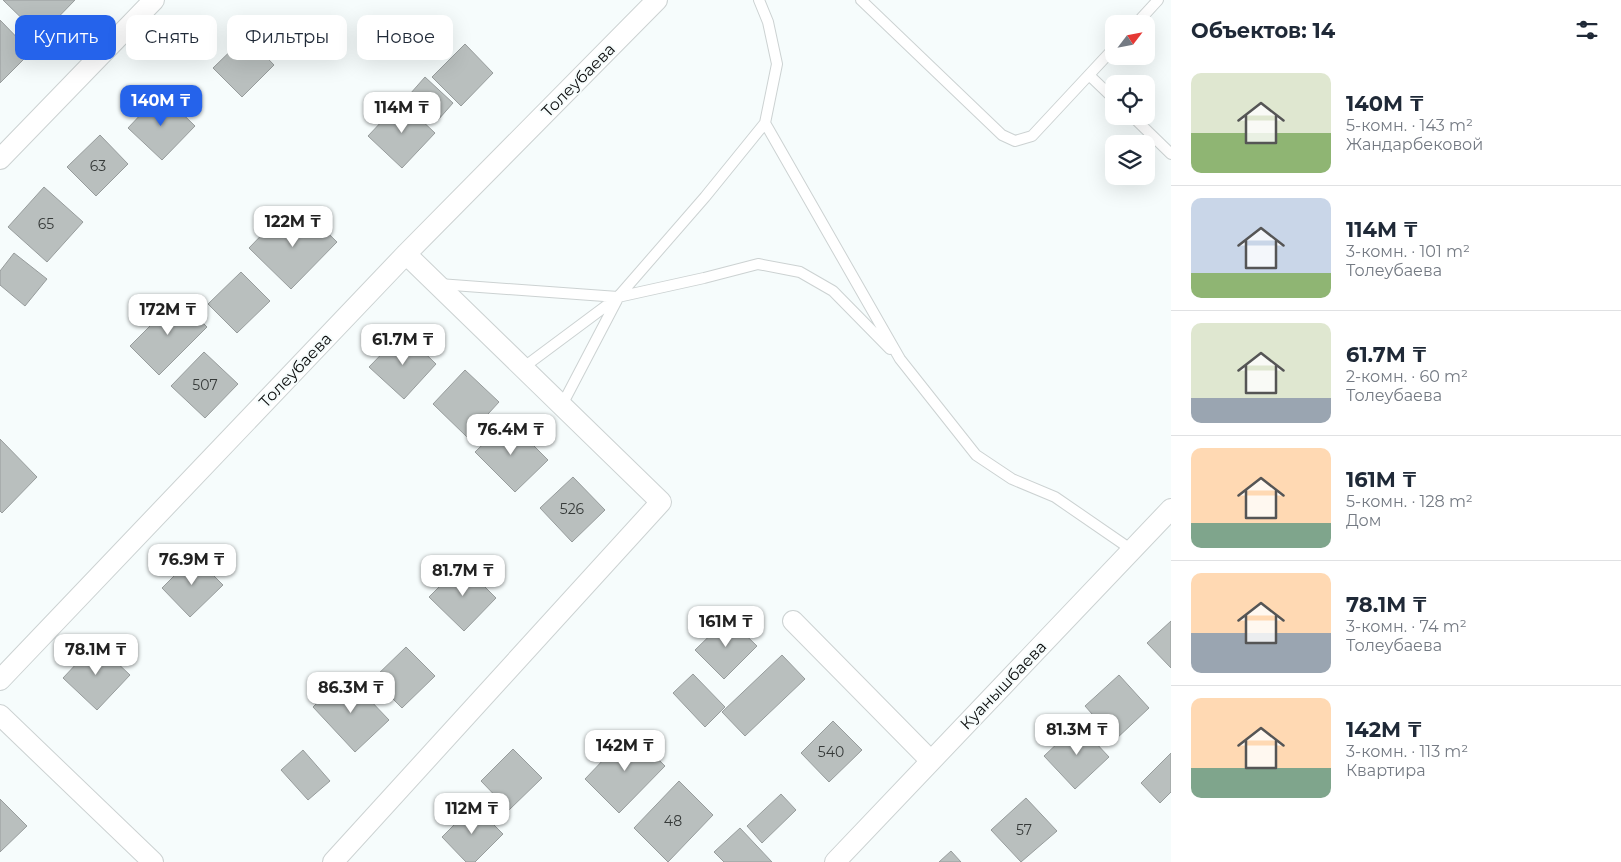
<!DOCTYPE html>
<html lang="ru">
<meta charset="utf-8">
<style>
body{margin:0;font-family:Montserrat,sans-serif;background:#f6f6f7;color:#1f2937;height:100vh;display:flex;flex-direction:column;font-size:19px;white-space:nowrap}
*{box-sizing:border-box;margin:0}
p{font-size:16px;color:#747a83}
.icon{flex:none;width:28px;height:28px;fill:none;stroke:currentColor;stroke-width:2;stroke-linecap:round;stroke-linejoin:round}
.map{position:relative;flex:1;overflow:hidden}
.drawer{display:flex;flex-direction:column;background:#fff;width:450px}
.drawer>*{flex:none}
.hud{position:absolute;left:15px;top:15px;width:475px;height:45px;display:flex;gap:10px}
.needle{width:32px;rotate:58deg}
.tools{position:absolute;left:1105px;top:15px;display:grid;gap:10px}
.tools a{display:grid;place-items:center;width:50px;height:50px;border-radius:10px;background:#fff;box-shadow:0 5px 20px #0002;font-size:25px}
.price{position:absolute;translate:-50% -42px;padding:0 11px;border-radius:10px;background:#fff;color:#222;font-size:16px;line-height:32px;filter:drop-shadow(0 1px 2px #0008)}
.price::after{content:'';position:absolute;left:50%;top:30px;width:15px;height:11px;margin-left:-8px;background:inherit;clip-path:polygon(0 0,100% 0,50% 100%)}
.price.selected{background:#2563eb;color:#fff}
ul{padding:0;list-style:none}
li{display:flex;align-items:center;gap:15px;height:125px;padding:0 20px}
li+li{border-top:1px solid #e0e1e3}
li span{display:grid;place-items:center;flex:none;width:140px;height:100px;border-radius:10px;color:#555}
li>.icon{margin-inline-start:auto}
span .icon{width:60px;height:60px;fill:#fffc;stroke-width:1}
li b{font-size:21px}
h2{display:flex;justify-content:space-between;align-items:center;height:60px;padding:0 20px;font-size:21px}
.chip{padding:0 18px;border-radius:10px;background:#fff;box-shadow:0 5px 20px #0002;font-size:18px;line-height:45px}
.chip.selected{background:#2563eb;color:#fff}
main{display:flex;flex:1;min-height:0}
.map>svg:first-child{display:block}
.building{fill:#b9bfbe;stroke:#979c9c}
.lines{fill:none;stroke-linecap:round;stroke-linejoin:round}
.service-casing{stroke:#ccd2d2;stroke-width:12}
.minor-casing{stroke:#ccd2d2;stroke-width:22}
.service{stroke:#fff;stroke-width:10}
.minor{stroke:#fff;stroke-width:20}
.labels{text-anchor:middle;stroke-width:4;stroke-linejoin:round;paint-order:stroke}
.number-label{font-size:14px;fill:#363a39}
.street-label{font-size:16px;fill:#0b0d0d;stroke:#f6fcfc}
</style>
<main>
<div class="map">
<svg width="1171" height="862" viewBox="0 0 1171 862">
<rect width="100%" height="100%" fill="#f6fcfc"/>
<path class="building" d="M3,0H75L40,36Z
M0,20L31,52L0,83Z
M246,36L274,65L242,97L213,68Z
M465,44L493,73L461,106L432,77Z
M425,77L453,103L438,120L410,94Z
M161,93L195,126L162,160L128,128Z
M401,101L435,133L402,168L368,136Z
M100,135L128,164L96,196L67,167Z
M44,187L83,222L47,262L8,227Z
M305,211L337,242L291,289L249,248L278,218L292,225Z
M14,253L47,279L25,306L0,285V271Z
M241,272L270,301L237,333L208,304Z
M178,298L207,327L159,375L130,346Z
M403,332L436,364L404,399L369,367Z
M204,352L238,384L205,418L171,386Z
M465,370L499,402L467,437L433,404Z
M508,420L548,460L515,492L475,452Z
M0,439L37,477L2,513L0,511Z
M573,477L605,510L572,542L540,508Z
M194,556L223,585L190,617L162,588Z
M462,564L496,598L464,631L429,597Z
M728,618L757,646L724,679L695,650Z
M1171,621V668L1147,643Z
M96,643L130,675L97,710L63,678Z
M406,647L435,676L402,708L373,679Z
M782,655L805,679L745,736L722,712Z
M693,674L725,707L705,727L673,693Z
M346,675L389,720L355,752L313,707Z
M1119,675L1149,708L1115,740L1085,706Z
M833,721L862,750L829,782L801,753Z
M1078,724L1109,757L1075,789L1044,756Z
M630,732L665,766L619,813L585,779Z
M513,749L542,778L509,810L481,781Z
M303,750L330,781L308,800L281,770Z
M1171,753V792L1160,803L1141,783Z
M679,781L713,815L668,862L634,828Z
M781,794L796,810L762,843L747,826Z
M1026,798L1057,831L1021,862L991,830Z
M0,799L27,826L0,852Z
M474,805L503,834L475,862H466L442,837Z
M740,828L772,862H724L714,852Z
M951,851L961,862H939Z"/>
<g class="lines">
<defs>
<path id="service" d="M861,0L1002,135L1015,141L1032,136L1114,48
M1136,24L1158,0
M1089,75L1114,99
M1132,116L1171,154
M765,123L900,359L976,455L1012,479L1055,497L1132,550
M439,284L618,297L704,278L758,264L800,272L833,291L890,349
M524,367L618,297L705,197L765,123L777,64L768,22L759,0
M562,405L617,300"/>
<path id="minor" d="M0,159L154,0
M793,621L931,761
M0,680L406,254L657,0
M0,715L153,862
M333,862L661,502L406,254
M835,862L1171,509"/>
</defs>
<use href="#service" class="service-casing"/>
<use href="#minor" class="minor-casing"/>
<use href="#service" class="service"/>
<use href="#minor" class="minor"/>
</g>
<g class="labels">
<g class="number-label">
<text x="98" y="171">63</text>
<text x="46" y="229">65</text>
<text x="205" y="390">507</text>
<text x="572" y="514">526</text>
<text x="831" y="757">540</text>
<text x="673" y="826">48</text>
<text x="1024" y="835">57</text>
</g>
<g class="street-label">
<text transform="translate(578 80) rotate(-45)" y="6">Толеубаева</text>
<text transform="translate(295 370) rotate(-46)" y="6">Толеубаева</text>
<text transform="translate(1003 685) rotate(-46)" y="6">Куанышбаева</text>
</g>
</g>
</svg>
<div class="tools">
<a><svg class="needle" viewBox="-14 -14 28 28"><path d="M0-13l5 13h-10z" fill="#e53935"/><path d="M0 13l5-13h-10z" fill="#747a83"/></svg></a>
<a><svg class="icon" aria-label="locate" viewBox="0 0 24 24"><circle cx="12" cy="12" r="6"/><path d="M12 2v4M12 18v4M2 12h4M18 12h4"/></svg></a>
<a><svg class="icon" aria-label="layers" viewBox="0 0 24 24"><path d="M12 4l9 5-9 5-9-5zM3 14l9 5 9-5"/></svg></a>
</div>
<b class="price selected" style="left:161px;top:127px">140M ₸</b>
<b class="price" style="left:402px;top:134px">114M ₸</b>
<b class="price" style="left:293px;top:248px">122M ₸</b>
<b class="price" style="left:168px;top:336px">172M ₸</b>
<b class="price" style="left:403px;top:366px">61.7M ₸</b>
<b class="price" style="left:511px;top:456px">76.4M ₸</b>
<b class="price" style="left:192px;top:586px">76.9M ₸</b>
<b class="price" style="left:463px;top:597px">81.7M ₸</b>
<b class="price" style="left:726px;top:648px">161M ₸</b>
<b class="price" style="left:96px;top:676px">78.1M ₸</b>
<b class="price" style="left:351px;top:714px">86.3M ₸</b>
<b class="price" style="left:1077px;top:756px">81.3M ₸</b>
<b class="price" style="left:625px;top:772px">142M ₸</b>
<b class="price" style="left:472px;top:835px">112M ₸</b>
<div class="hud">
<a class="chip selected">Купить</a>
<a class="chip">Снять</a>
<a class="chip">Фильтры</a>
<a class="chip">Новое</a>
</div>
</div>
<section class="drawer">
<h2>Объектов: 14<svg class="icon" aria-label="filters" viewBox="0 0 24 24"><path d="M4 7h16M4 17h16"/><circle cx="9" cy="7" r="2"/><circle cx="15" cy="17" r="2"/></svg></h2>
<ul>
<li><span style="background:linear-gradient(#dfe7d0 60%,#8fb573 0)"><svg class="icon" aria-label="home" viewBox="0 0 24 24"><path d="M3 11l9-7 9 7M6 9v11h12V9"/></svg></span><div><b>140M ₸</b><p>5-комн. · 143 m²</p><p>Жандарбековой</p></div></li>
<li><span style="background:linear-gradient(#c9d6e8 75%,#8fb573 0)"><svg class="icon" aria-label="home" viewBox="0 0 24 24"><path d="M3 11l9-7 9 7M6 9v11h12V9"/></svg></span><div><b>114M ₸</b><p>3-комн. · 101 m²</p><p>Толеубаева</p></div></li>
<li><span style="background:linear-gradient(#dfe7d0 75%,#9aa5b1 0)"><svg class="icon" aria-label="home" viewBox="0 0 24 24"><path d="M3 11l9-7 9 7M6 9v11h12V9"/></svg></span><div><b>61.7M ₸</b><p>2-комн. · 60 m²</p><p>Толеубаева</p></div></li>
<li><span style="background:linear-gradient(#ffd9b3 75%,#7fa58c 0)"><svg class="icon" aria-label="home" viewBox="0 0 24 24"><path d="M3 11l9-7 9 7M6 9v11h12V9"/></svg></span><div><b>161M ₸</b><p>5-комн. · 128 m²</p><p>Дом</p></div></li>
<li><span style="background:linear-gradient(#ffd9b3 60%,#9aa5b1 0)"><svg class="icon" aria-label="home" viewBox="0 0 24 24"><path d="M3 11l9-7 9 7M6 9v11h12V9"/></svg></span><div><b>78.1M ₸</b><p>3-комн. · 74 m²</p><p>Толеубаева</p></div></li>
<li><span style="background:linear-gradient(#ffd9b3 70%,#7fa58c 0)"><svg class="icon" aria-label="home" viewBox="0 0 24 24"><path d="M3 11l9-7 9 7M6 9v11h12V9"/></svg></span><div><b>142M ₸</b><p>3-комн. · 113 m²</p><p>Квартира</p></div></li>
</ul>
</section>
</main>
